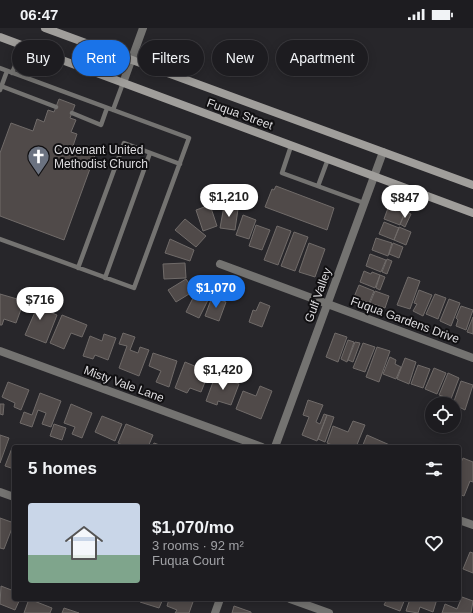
<!DOCTYPE html>
<meta charset="utf-8">
<style>
body{margin:0;font-family:Arial,sans-serif;background:#2a292d;color:#f1f3f6;height:100vh;display:flex;flex-direction:column;font-size:15px;white-space:nowrap}
*{box-sizing:border-box;margin:0}
p{font-size:13px;color:#a0a1a5}
.icon{flex:none;width:22px;height:22px;fill:none;stroke:currentColor;stroke-width:2;stroke-linecap:round;stroke-linejoin:round}
.map{position:relative;flex:1;overflow:hidden}
.drawer{position:absolute;left:12px;top:417px;width:449px;height:156px;display:flex;flex-direction:column;background:#1d1c20;border-radius:4px;box-shadow:0 2px 10px #0003,0 0 0 1px #3b3a3e}
.drawer>*{flex:none}
.banner{position:absolute;left:12px;top:12px;width:449px;height:36px;display:flex;gap:8px}
.tools{position:absolute;left:425px;top:369px;display:grid;gap:8px}
.tools a{display:grid;place-items:center;width:36px;height:36px;border-radius:50%;background:#1d1c20;box-shadow:0 2px 10px #0003,0 0 0 1px #3b3a3e;font-size:20px}
.price{position:absolute;translate:-50% -34px;padding:0 9px;border-radius:14px;background:#fff;color:#222;font-size:13px;line-height:26px;filter:drop-shadow(0 1px 2px #0008)}
.price::after{content:'';position:absolute;left:50%;top:24px;width:12px;height:9px;margin-left:-6px;background:inherit;clip-path:polygon(0 0,100% 0,50% 100%)}
.price.current{background:#1a73e8;color:#fff}
ul{padding:0;list-style:none}
li{display:flex;align-items:center;gap:12px;height:100px;padding:0 16px}
li+li{border-top:1px solid #3b3a3e}
li span{display:grid;place-items:center;flex:none;width:112px;height:80px;border-radius:4px;color:#555}
li>.icon{margin-inline-start:auto}
span .icon{width:48px;height:48px;fill:#fffc;stroke-width:1}
li b{font-size:17px}
h2{display:flex;justify-content:space-between;align-items:center;height:48px;padding:0 16px;font-size:17px}
.pill{padding:0 14px;border-radius:18px;background:#1d1c20;box-shadow:0 2px 10px #0003,0 0 0 1px #3b3a3e;font-size:14px;line-height:36px}
.pill.current{background:#1a73e8;color:#fff}
.status{display:flex;justify-content:space-between;align-items:center;height:28px;padding:0 20px;background:#1d1c20;direction:ltr}
.status svg{height:11px;fill:currentColor}
.map>svg:first-child{display:block}
.building{fill:#504a49;stroke:#706b69}
.lines{fill:none;stroke-linecap:round;stroke-linejoin:round}
.lane{stroke:#747371;stroke-width:4.5}
.street{stroke:#747371;stroke-width:8}
.secondary{stroke:#a09e9b;stroke-width:8}
.labels{text-anchor:middle;stroke-width:4;stroke-linejoin:round;paint-order:stroke}
.street-label{font-size:12px;fill:#dddcdf;stroke:#100f11}
.poi-label{font-size:12px;fill:#dddcdf;stroke:#100f11;text-anchor:start}
</style>
<div class="status"><b>06:47</b><svg viewBox="0 0 49 12"><path d="M0 12V9h3v3zM5 12V6h3v6zM10 12V3h3v9zM15 12V0h3v12zM26 1h20v11H26zM47 4h2v5h-2z"/></svg></div>
<div class="map">
<svg width="473" height="585" viewBox="0 0 473 585">
<rect width="100%" height="100%" fill="#27262a"/>
<path class="building" d="M59,71L75,77L70,90L76,92L71,104L77,106L73,118L95,127L64,212L0,188V125L11,95L33,103L37,91L44,94L48,82L54,84Z
M276,158L334,180L327,202L265,179L272,161L274,162Z
M210,177L217,198L203,203L196,182Z
M224,178L238,181L235,202L220,200Z
M388,180L396,183L397,180L405,183L400,197L384,191Z
M406,184L411,186L405,199L400,196Z
M243,187L256,192L249,211L236,207Z
M185,191L206,208L196,219L175,202Z
M384,194L399,200L394,212L379,206Z
M256,197L270,202L262,222L249,218Z
M277,198L291,203L278,237L264,232Z
M399,199L411,204L406,217L394,212Z
M294,204L308,209L295,243L281,238Z
M376,210L392,215L388,228L372,222Z
M170,211L194,222L190,233L165,225Z
M309,215L325,221L315,249L299,244Z
M393,215L403,219L399,230L389,226Z
M370,226L386,232L381,244L366,238Z
M387,231L392,233L387,246L382,244Z
M185,235L186,250L164,251L163,236Z
M364,243L371,246L372,244L380,247L375,260L360,254Z
M380,247L385,249L380,262L376,260Z
M408,249L420,253L410,281L397,277Z
M186,251L194,263L176,274L168,262Z
M359,257L374,263L369,275L354,269Z
M197,262L210,268L199,290L186,284Z
M419,262L432,267L423,288L413,283L417,276L414,275Z
M375,263L389,268L385,280L370,275Z
M0,266L24,273L16,295L4,291L2,297H0Z
M435,266L446,270L438,291L426,286Z
M31,268L45,273L42,281L57,287L46,315L25,307L35,284L26,281Z
M212,269L226,274L219,293L205,288Z
M449,271L460,275L451,298L440,293Z
M260,274L270,278L262,299L249,294L253,282L256,283Z
M461,278L473,282L466,302L456,298L458,292L456,290Z
M62,287L87,297L82,309L71,305L64,321L50,315Z
M473,289V306L467,304Z
M123,305L135,309L130,322L138,325L140,319L149,322L139,348L119,340L127,318L119,316Z
M335,305L347,309L338,334L326,329Z
M104,306L116,310L108,332L95,327L93,331L83,328L90,308L102,313Z
M348,312L354,314L347,334L341,331Z
M355,314L360,315L353,334L348,332Z
M363,315L375,319L365,344L353,340Z
M377,319L390,323L379,354L366,349Z
M153,325L177,333L169,359L156,354L161,343L149,338Z
M390,329L396,332L395,336L401,339L396,351L383,346Z
M405,330L416,334L409,356L397,351Z
M185,334L209,344L201,364L190,360L187,365L175,360Z
M418,337L430,341L423,360L411,356Z
M434,340L446,345L437,366L425,361Z
M222,344L230,347L228,352L239,356L231,377L218,373L217,377L206,373L213,354L218,355Z
M448,345L459,350L451,371L439,367Z
M461,353L473,357L465,382L453,376Z
M8,354L29,362L21,382L14,379L15,375L2,369Z
M260,358L272,363L261,391L236,381L243,363L256,368Z
M40,365L61,373L51,399L42,396L46,385L38,382L32,399L20,395L24,384L32,387Z
M308,372L323,377L316,394L320,396L324,386L327,387L317,413L302,407L309,389L303,387Z
M0,376H4L3,387L0,386Z
M71,376L92,385L82,410L72,406L75,399L64,395Z
M327,387L334,389L325,414L318,411Z
M102,388L122,396L115,413L95,404Z
M353,393L365,397L356,419H337L327,415L333,398L348,404Z
M54,396L66,400L62,412L50,408Z
M126,396L153,407L148,419H126L118,415Z
M0,407L9,410L0,435Z
M367,407L392,418V419H362Z
M154,415L165,419H152Z
M12,420L14,421V441L5,438Z
M463,430L473,434V454L470,453L464,468L459,466V439Z
M0,490L14,495L4,521L0,520Z
M470,524L473,525V545L463,541Z
M1,558L14,563V571H20L15,582L0,576Z
M462,569L473,573L471,585H442L445,576L457,581Z
M29,571L52,580L50,585H24Z
M141,571H163L159,580L140,574Z
M169,571H194L189,585H175L177,582L167,578Z
M387,571H405L400,583L384,577Z
M410,571H437L433,584L420,579L418,585L406,583Z
M234,578L251,584V585H232Z
M64,580L79,585H62Z"/>
<g class="lines">
<path class="lane" d="M0,40L189,110L134,260L0,211
M12,45L23,18
M1,58L56,79
M0,62L7,43
M113,82L123,55
M72,85L101,97L107,80
M291,118L282,145L364,175
M318,158L328,131
M78,240L124,115L180,136
M105,250L150,125"/>
<path class="street" d="M123,55L143,0
M220,236L473,330
M0,323L262,419
M275,419L383,124
M0,464L14,469
M459,492L473,497
M290,571L329,585
M215,585L220,571"/>
<path class="secondary" d="M45,0L473,157
M0,9L473,185"/>
</g>
<defs>
<symbol id="church-pin" viewBox="-11 -11 22 30"><path d="M0 17L-7.5 6A9.5 9.5 0 1 1 7.5 6Z" fill="#6b7280" stroke="#100f11"/><path d="M-1.2-6h2.4v3.5h3.3v2.4h-3.3V6h-2.4V-.1h-3.3v-2.4h3.3Z" fill="#fff"/></symbol>
</defs>
<g fill-rule="evenodd">
<use href="#church-pin" x="26" y="116" width="25" height="34"/>
</g>
<g class="labels">
<g class="street-label">
<text transform="translate(240 86) rotate(20)" y="4">Fuqua Street</text>
<text transform="translate(318 267) rotate(-70)" y="4">Gulf Valley</text>
<text transform="translate(405 292) rotate(20)" y="4">Fuqua Gardens Drive</text>
<text transform="translate(124 356) rotate(20)" y="4">Misty Vale Lane</text>
</g>
<g class="poi-label">
<text x="54" y="126">Covenant United<tspan x="54" dy="14">Methodist Church</tspan></text>
</g>
</g>
</svg>
<div class="tools">
<a><svg class="icon" aria-label="locate" viewBox="0 0 24 24"><circle cx="12" cy="12" r="6"/><path d="M12 2v4M12 18v4M2 12h4M18 12h4"/></svg></a>
</div>
<b class="price" style="left:229px;top:190px">$1,210</b>
<b class="price" style="left:405px;top:191px">$847</b>
<b class="price current" style="left:216px;top:281px">$1,070</b>
<b class="price" style="left:40px;top:293px">$716</b>
<b class="price" style="left:223px;top:363px">$1,420</b>
<div class="banner">
<a class="pill">Buy</a>
<a class="pill current">Rent</a>
<a class="pill">Filters</a>
<a class="pill">New</a>
<a class="pill">Apartment</a>
</div>
<section class="drawer">
<h2>5 homes<svg class="icon" aria-label="filters" viewBox="0 0 24 24"><path d="M4 7h16M4 17h16"/><circle cx="9" cy="7" r="2"/><circle cx="15" cy="17" r="2"/></svg></h2>
<ul>
<li><span style="background:linear-gradient(#c9d6e8 65%,#7fa58c 0)"><svg class="icon" aria-label="home" viewBox="0 0 24 24"><path d="M3 11l9-7 9 7M6 9v11h12V9"/></svg></span><div><b>$1,070/mo</b><p>3 rooms · 92 m²</p><p>Fuqua Court</p></div><svg class="icon" aria-label="heart" viewBox="0 0 24 24"><path d="M12 20l-8-8c-3-5 5-10 8-4 3-6 11-1 8 4z"/></svg></li>
</ul>
</section>
</div>
